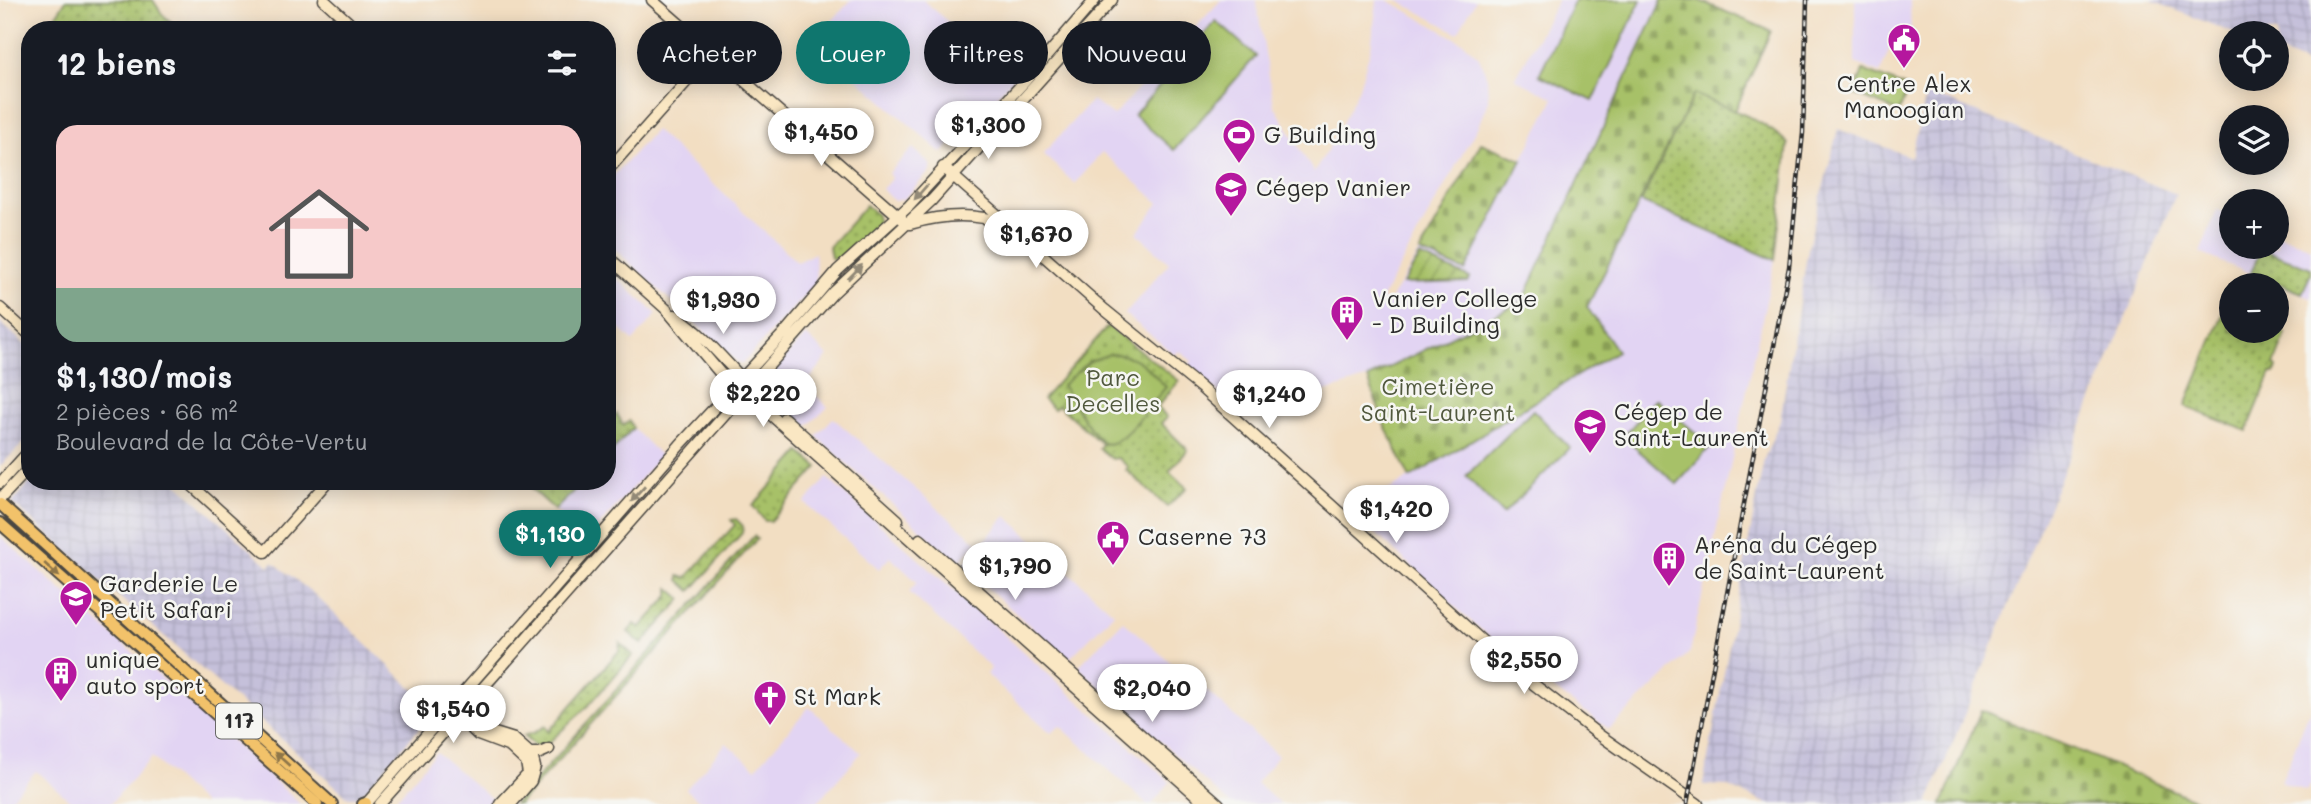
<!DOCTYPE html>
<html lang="fr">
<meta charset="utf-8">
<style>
body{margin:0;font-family:Mali,sans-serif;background:#20242c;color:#f1f3f6;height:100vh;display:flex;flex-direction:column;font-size:26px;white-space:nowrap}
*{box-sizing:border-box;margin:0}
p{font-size:23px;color:#9ea1a6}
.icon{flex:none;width:38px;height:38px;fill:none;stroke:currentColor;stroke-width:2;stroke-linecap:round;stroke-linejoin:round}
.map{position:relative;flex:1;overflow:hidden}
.panel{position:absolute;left:21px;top:21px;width:595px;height:469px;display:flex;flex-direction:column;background:#171b24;border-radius:28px;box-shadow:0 4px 18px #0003}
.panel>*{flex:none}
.guide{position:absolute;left:637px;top:21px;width:665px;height:63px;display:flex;gap:14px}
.tools{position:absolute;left:2219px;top:21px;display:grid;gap:14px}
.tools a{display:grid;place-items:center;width:70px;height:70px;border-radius:50%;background:#171b24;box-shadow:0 4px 18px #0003;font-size:35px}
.price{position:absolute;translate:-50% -60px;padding:0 16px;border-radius:24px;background:#fff;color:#222;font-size:23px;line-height:46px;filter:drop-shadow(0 2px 4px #0008)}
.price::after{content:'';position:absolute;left:50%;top:42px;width:21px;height:16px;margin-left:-10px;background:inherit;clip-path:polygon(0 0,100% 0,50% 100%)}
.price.selected{background:#0f766e;color:#fff}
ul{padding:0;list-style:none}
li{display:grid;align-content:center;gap:14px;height:371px;padding:0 35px}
li span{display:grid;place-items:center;height:217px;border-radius:21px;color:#555}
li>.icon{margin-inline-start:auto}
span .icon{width:126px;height:126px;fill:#fffc;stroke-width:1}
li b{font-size:30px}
h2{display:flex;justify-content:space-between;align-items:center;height:84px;padding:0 35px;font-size:30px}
.tag{padding:0 24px;border-radius:32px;background:#171b24;box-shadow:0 4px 18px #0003;font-size:24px;line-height:63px}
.tag.selected{background:#0f766e;color:#fff}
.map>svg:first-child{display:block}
.built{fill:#e2d4f3}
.industrial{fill:url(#industrial-grid)}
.grass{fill:url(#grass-dots);stroke:#697649;stroke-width:2}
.cemetery{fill:url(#cemetery-stones);stroke:#697649;stroke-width:2}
.garden{fill:url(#garden-furrows);stroke:#697649;stroke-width:2}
.pitch{fill:#a7c167;stroke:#697649;stroke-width:2}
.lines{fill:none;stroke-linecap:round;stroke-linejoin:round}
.secondary-casing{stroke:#494642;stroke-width:13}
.primary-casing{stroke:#494642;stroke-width:14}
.secondary{stroke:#fae7c3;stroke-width:10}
.primary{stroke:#f2c26a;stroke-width:10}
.rail-casing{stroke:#2b2b2b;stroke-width:4.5}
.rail{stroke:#f6f6f2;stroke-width:2;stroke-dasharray:5;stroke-linecap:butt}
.oneway{fill:#928977}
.oneway2{fill:#8e764a}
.labels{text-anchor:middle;stroke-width:5;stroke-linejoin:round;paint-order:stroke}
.shield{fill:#f6f6f2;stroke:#686867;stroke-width:2}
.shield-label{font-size:21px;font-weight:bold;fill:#2b2b2b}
.poi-label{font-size:23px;fill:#2b2b2b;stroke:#f6f6f2;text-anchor:start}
.park-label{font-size:23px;fill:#50583d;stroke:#f6f6f2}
</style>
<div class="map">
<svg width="2311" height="804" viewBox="0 0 2311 804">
<defs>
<pattern id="industrial-grid" width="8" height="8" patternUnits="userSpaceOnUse" patternTransform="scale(1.75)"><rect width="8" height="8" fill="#c5c0da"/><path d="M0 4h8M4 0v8" fill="none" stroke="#a9a5bb"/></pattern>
<pattern id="grass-dots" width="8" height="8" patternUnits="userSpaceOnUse" patternTransform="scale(1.75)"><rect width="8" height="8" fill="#a7c167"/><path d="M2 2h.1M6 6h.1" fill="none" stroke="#889d55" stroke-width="1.8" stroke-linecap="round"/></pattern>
<pattern id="cemetery-stones" width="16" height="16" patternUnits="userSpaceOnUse" patternTransform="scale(1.75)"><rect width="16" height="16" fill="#a7c167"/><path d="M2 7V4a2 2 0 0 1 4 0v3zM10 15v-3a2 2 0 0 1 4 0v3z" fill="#889d55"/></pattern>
<pattern id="garden-furrows" width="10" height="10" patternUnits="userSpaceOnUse" patternTransform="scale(1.75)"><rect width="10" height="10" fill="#a7c167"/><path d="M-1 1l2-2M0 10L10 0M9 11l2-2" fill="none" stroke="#889d55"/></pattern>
</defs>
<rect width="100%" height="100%" fill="#f6f6f2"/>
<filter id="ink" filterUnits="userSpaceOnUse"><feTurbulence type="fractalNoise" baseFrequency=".0143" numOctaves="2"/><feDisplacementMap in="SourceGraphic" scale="14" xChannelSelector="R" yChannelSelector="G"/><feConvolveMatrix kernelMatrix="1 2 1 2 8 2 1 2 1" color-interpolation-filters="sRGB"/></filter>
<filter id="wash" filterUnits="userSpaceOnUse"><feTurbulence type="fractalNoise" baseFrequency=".00686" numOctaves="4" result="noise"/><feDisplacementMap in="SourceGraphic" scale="28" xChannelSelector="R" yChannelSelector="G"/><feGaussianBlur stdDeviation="1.57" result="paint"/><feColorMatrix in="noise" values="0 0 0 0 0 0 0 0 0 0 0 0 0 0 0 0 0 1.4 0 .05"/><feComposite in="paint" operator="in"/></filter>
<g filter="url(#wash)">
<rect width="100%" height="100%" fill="#f2dec2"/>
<path class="built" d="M851,0H923L1013,79L942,153L814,41Z
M1221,0H1256L1274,105L1314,173L1341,126L1358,90L1371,48L1377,0H1387L1464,43L1479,57L1487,77L1488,101L1478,126L1382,298L1387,305L1420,252L1465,271L1554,98L1515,79L1558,0H1662L1523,301L1368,378L1248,417L1188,366L1192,361L1179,351L1175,355L1125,314L1169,263L1137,233L1159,203L1102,152L1075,184L1043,154L1092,100L1113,116Z
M1397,0H1476L1458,33Z
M1855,0H1910L1911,36L1897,30L1880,73L1855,63Z
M655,130L797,262L815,253L816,283L741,365L607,242V183Z
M913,148L930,164L931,170L904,199L894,201L882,189L892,178L889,173Z
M1640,202L1775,260L1690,652L1609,729L1530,672L1531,668L1520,659H1516L1466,617L1353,512L1617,351L1587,308Z
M2217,210L2231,216V247H2277V234L2311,248V298L2200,253Z
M607,270L657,314L633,341L607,317Z
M806,335L828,356L805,385L828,407L806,427L760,385Z
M833,418L977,542L958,563L816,436Z
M633,428L661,456L588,538L555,510L583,481H607V456Z
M827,478L1170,782L1152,804H1147L1060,726L1051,733L986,674L991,668L909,592L917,582L890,557L879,569L805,503Z
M1006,516L1114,613L1068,660L963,566Z
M0,536L197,709L300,804H203L152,757L110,804H74L36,771L6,804H0Z
M1123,621L1194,683L1196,681L1278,756L1256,783L1280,804H1230L1078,667Z
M809,707L861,753L816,804H703L686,789L726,743L756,768Z
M2311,707V784L2306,791L2281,782Z
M436,752L493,800L489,804H392Z"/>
<path class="industrial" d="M2150,0H2311V66L2277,51V33H2233Z
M1927,92L2176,194L1928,804H1768L1726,786L1703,785L1764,459L1780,420L1809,243L1838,129L1911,157Z
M0,322L30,349V437L0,466Z
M31,481H174L269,566L273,562L314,594L435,710L367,789L357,797H348L12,503Z"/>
<path class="grass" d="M66,0H153L162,14L180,30H66L54,19Z
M1694,94C1727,108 1763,118 1788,144L1775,260L1641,202Z
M866,205L877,215V225L837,260L831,258L829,247Z
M2261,249L2311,268V273L2302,293L2251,272Z
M2225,309L2231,311V331L2277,330L2286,334L2274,365L2277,367L2275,374L2271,373L2247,431L2188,408L2186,405Z
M1108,326L1179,381L1157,407L1167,417L1161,423L1188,450L1169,471L1187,488L1167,507L1126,470L1128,467L1118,458L1112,459L1099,448L1102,444L1058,405L1054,409L1043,399Z
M617,414L623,425L629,421L633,428L607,456V423Z
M800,452L818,467L770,521H765L753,506Z
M541,481H583L555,510L532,489Z
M736,519L743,526L742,533L691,591L679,580V576L686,578L735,525L731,520Z
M754,536L757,539L519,804H514Z
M669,588L682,599L642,644L628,632L635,624L640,628L669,596Z
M620,643L633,655L588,706L544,747H536L523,736L533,733L545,726L548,732L619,651Z"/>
<path class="cemetery" d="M1662,0H1698L1771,31L1735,111L1694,94L1587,307L1617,351L1410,478L1384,424L1368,378L1523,301Z
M1481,143L1522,160L1465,271L1420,252Z
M1981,710L2205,804H1942Z"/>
<path class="garden" d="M1420,256L1470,278L1468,282L1403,284Z"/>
<path class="pitch" d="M1575,0H1641L1593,101L1539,75Z
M1216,21L1256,56L1174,150L1134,115Z
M1863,70L1908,88L1899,112L1854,94Z
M1110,354C1139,354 1147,368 1166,387C1156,398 1119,451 1104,443C1092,436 1071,398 1062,385L1090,361Z
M1656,399L1711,446L1677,484L1623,437Z
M1533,410L1570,448L1503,514L1466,476Z"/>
</g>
<g filter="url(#ink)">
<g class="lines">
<defs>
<path id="secondary" d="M324,0L357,30
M652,0L902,219
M943,167L1105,310L1200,387L1510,666L1598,734L1698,804
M607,171L705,61L715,55
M910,224C941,215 974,212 1005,224
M607,256L666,309L720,373L752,398L1206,804
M0,308L30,335
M675,315C710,338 734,374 765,401
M784,418L898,520
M187,481L265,552L328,481
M0,483L30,450
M0,499L30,467
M920,539L1219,804
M457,710L485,730L514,739L532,755L535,767L531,781L511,804
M455,713L478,735L510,747L526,762L528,774L500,804
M530,753H540L549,749
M366,804L680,445L786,331L838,270L909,206L1026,80L1095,0
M380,804L833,293L932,200L1112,0"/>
<path id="primary" d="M0,504L332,804
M0,523L317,804
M363,804L366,803"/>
</defs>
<use href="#secondary" class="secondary-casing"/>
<use href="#primary" class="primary-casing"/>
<use href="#secondary" class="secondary"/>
<use href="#primary" class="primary"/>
<defs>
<path id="rail" d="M1687,804L1789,267L1803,133L1807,0"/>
</defs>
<use href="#rail" class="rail-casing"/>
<use href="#rail" class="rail"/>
</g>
<defs><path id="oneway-solid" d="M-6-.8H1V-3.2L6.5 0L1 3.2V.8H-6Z" transform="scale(1.75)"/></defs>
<g class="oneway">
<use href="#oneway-solid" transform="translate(921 192) rotate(131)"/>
<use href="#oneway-solid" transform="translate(855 272) rotate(-46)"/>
<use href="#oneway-solid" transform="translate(638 494) rotate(132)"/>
</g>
<g class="oneway2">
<use href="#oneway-solid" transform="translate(52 570) rotate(42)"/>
<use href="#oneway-solid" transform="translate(282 759) rotate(-138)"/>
</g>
</g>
<defs>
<symbol id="civic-pin" viewBox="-11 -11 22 30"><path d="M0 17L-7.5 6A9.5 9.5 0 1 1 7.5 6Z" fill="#b5179e" stroke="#f6f6f2"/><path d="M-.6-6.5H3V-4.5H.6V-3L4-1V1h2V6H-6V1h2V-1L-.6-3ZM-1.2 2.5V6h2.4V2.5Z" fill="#fff"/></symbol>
<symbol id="stadium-pin" viewBox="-11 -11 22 30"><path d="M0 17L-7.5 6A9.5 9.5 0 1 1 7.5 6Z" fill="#b5179e" stroke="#f6f6f2"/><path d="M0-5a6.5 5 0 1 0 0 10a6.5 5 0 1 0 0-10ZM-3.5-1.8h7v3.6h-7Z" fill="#fff"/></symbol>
<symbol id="university-pin" viewBox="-11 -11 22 30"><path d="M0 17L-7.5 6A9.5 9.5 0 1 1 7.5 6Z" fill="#b5179e" stroke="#f6f6f2"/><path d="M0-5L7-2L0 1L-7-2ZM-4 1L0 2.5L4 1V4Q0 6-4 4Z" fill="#fff"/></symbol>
<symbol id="building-pin" viewBox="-11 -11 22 30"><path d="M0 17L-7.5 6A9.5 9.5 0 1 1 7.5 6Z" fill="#b5179e" stroke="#f6f6f2"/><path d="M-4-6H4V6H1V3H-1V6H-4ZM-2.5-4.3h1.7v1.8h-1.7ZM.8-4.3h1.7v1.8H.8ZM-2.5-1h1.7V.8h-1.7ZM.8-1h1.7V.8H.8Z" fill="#fff"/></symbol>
<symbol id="school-pin" viewBox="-11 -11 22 30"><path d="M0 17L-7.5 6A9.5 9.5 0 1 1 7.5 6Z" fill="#b5179e" stroke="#f6f6f2"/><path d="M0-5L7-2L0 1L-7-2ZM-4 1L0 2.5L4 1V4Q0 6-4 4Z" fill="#fff"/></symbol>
<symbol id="church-pin" viewBox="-11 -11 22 30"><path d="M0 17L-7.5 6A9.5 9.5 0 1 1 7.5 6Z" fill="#b5179e" stroke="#f6f6f2"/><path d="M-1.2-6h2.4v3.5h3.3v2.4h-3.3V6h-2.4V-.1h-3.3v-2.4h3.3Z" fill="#fff"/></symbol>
</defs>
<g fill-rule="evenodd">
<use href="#civic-pin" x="1885" y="21" width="38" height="52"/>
<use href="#stadium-pin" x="1220" y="116" width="38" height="52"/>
<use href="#university-pin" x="1212" y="169" width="38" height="52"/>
<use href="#building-pin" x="1328" y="293" width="38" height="52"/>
<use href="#university-pin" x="1571" y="406" width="38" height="52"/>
<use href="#civic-pin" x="1094" y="518" width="38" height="52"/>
<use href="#building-pin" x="1650" y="539" width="38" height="52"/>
<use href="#school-pin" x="57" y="578" width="38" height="52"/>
<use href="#building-pin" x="42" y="654" width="38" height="52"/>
<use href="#church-pin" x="751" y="678" width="38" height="52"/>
</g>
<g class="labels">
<rect class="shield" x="216" y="703.5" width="46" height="35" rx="5"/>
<g class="shield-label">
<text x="239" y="728">117</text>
</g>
<g class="poi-label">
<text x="1904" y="92" text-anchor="middle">Centre Alex<tspan x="1904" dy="26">Manoogian</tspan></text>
<text x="1264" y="143">G Building</text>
<text x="1256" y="196">Cégep Vanier</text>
<text x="1372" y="307">Vanier College<tspan x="1372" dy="26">- D Building</tspan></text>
<text x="1614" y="420">Cégep de<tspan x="1614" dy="26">Saint-Laurent</tspan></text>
<text x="1138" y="545">Caserne 73</text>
<text x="1694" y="553">Aréna du Cégep<tspan x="1694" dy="26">de Saint-Laurent</tspan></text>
<text x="100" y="592">Garderie Le<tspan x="100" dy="26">Petit Safari</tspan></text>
<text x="86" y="668">unique<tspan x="86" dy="26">auto sport</tspan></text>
<text x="794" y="705">St Mark</text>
</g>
<g class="park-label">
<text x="1113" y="386">Parc<tspan x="1113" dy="26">Decelles</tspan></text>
<text x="1438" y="395">Cimetière<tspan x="1438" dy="26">Saint-Laurent</tspan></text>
</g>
</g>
</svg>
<div class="tools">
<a><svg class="icon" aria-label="locate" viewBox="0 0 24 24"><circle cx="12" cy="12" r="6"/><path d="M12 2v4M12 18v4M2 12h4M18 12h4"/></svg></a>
<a><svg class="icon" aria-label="layers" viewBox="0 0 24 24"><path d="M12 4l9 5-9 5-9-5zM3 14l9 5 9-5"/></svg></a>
<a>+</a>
<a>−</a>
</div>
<b class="price" style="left:988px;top:161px">$1,300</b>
<b class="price" style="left:821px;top:168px">$1,450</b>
<b class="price" style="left:1036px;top:270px">$1,670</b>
<b class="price" style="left:723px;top:336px">$1,930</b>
<b class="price" style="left:763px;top:429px">$2,220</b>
<b class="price" style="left:1269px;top:430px">$1,240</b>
<b class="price" style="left:1396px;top:545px">$1,420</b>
<b class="price selected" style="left:550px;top:570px">$1,130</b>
<b class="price" style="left:1015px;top:602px">$1,790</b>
<b class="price" style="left:1524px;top:696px">$2,550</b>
<b class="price" style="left:1152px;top:724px">$2,040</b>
<b class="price" style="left:453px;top:745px">$1,540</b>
<div class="guide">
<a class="tag">Acheter</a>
<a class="tag selected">Louer</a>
<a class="tag">Filtres</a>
<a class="tag">Nouveau</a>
</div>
<section class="panel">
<h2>12 biens<svg class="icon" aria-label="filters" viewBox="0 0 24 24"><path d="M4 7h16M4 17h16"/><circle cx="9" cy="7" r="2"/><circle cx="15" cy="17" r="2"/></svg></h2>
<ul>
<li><span style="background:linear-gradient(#f6c9c9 75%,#7fa58c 0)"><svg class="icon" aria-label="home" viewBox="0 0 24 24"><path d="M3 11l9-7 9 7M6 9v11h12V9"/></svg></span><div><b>$1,130/mois</b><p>2 pièces · 66 m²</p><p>Boulevard de la Côte-Vertu</p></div></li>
</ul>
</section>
</div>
